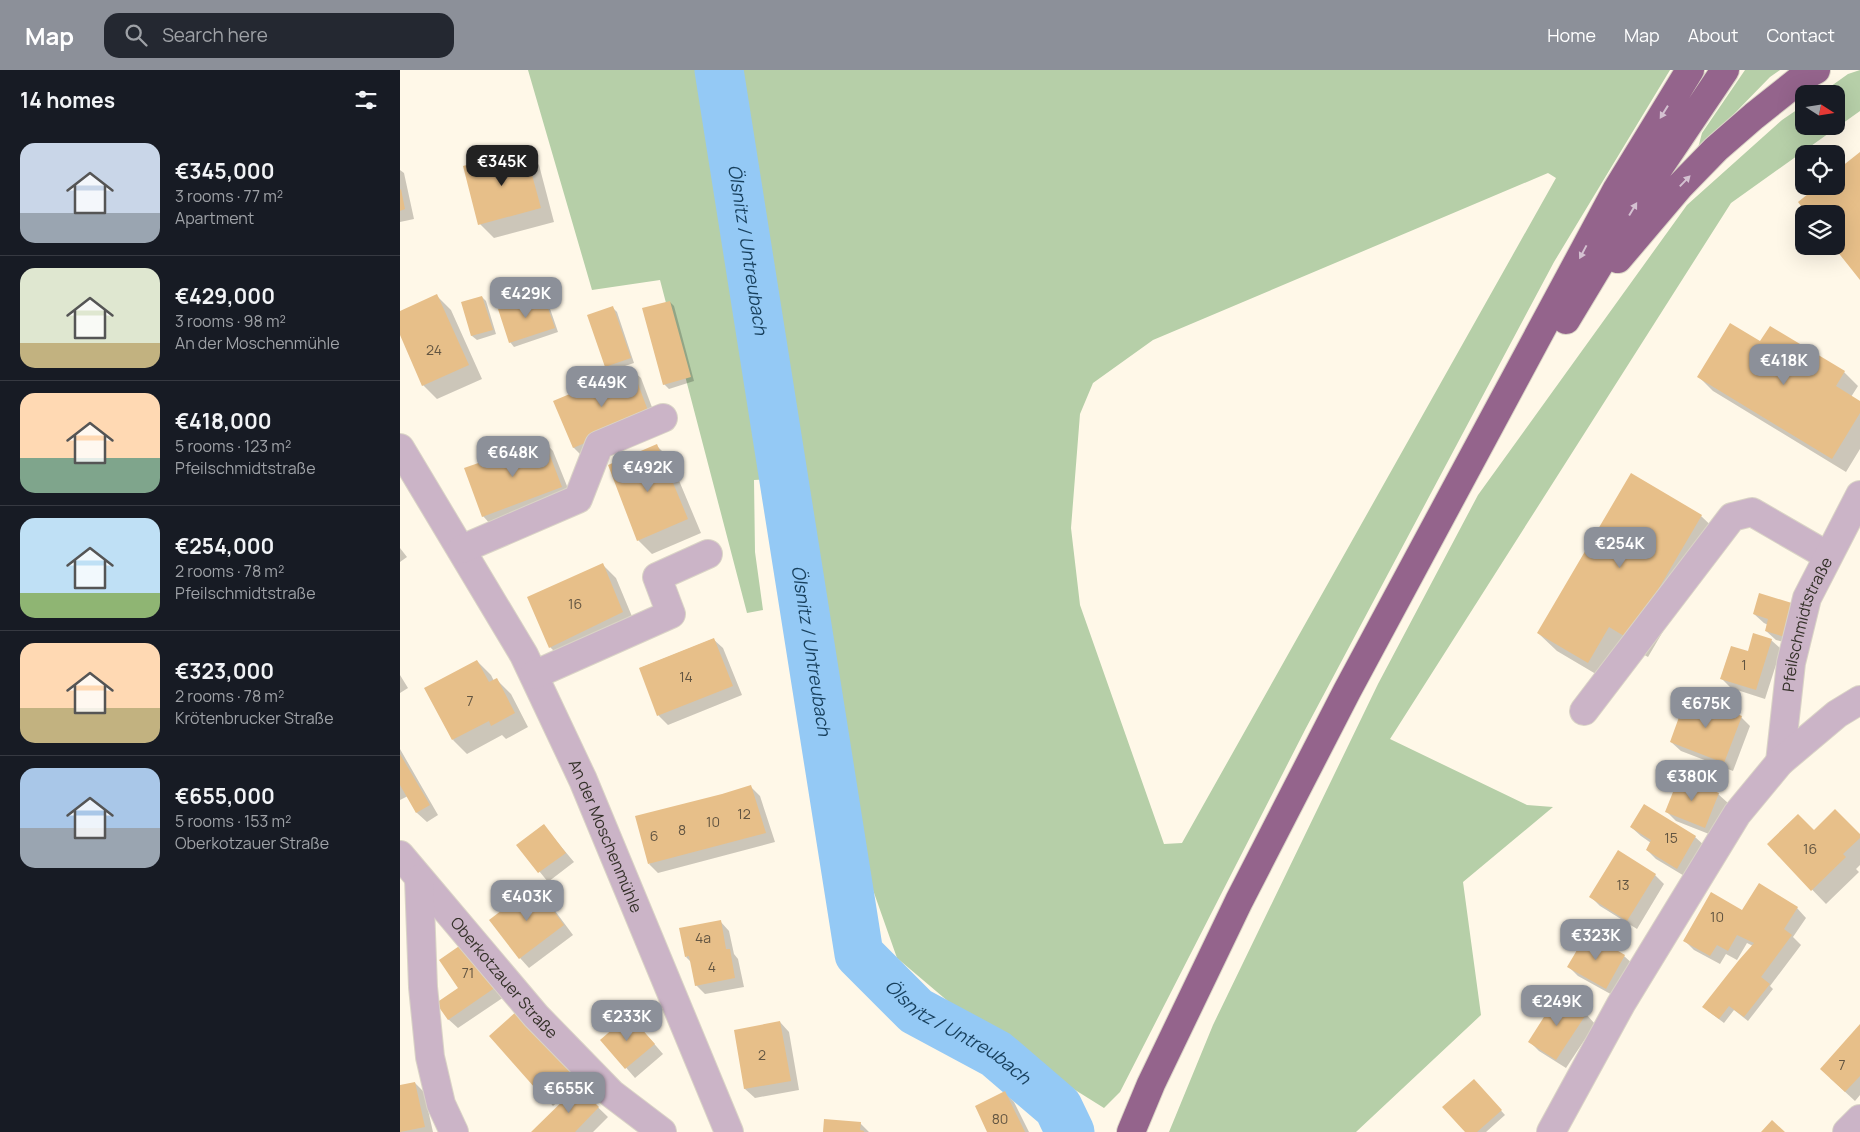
<!DOCTYPE html>
<meta charset="utf-8">
<style>
body{margin:0;font-family:Manrope,sans-serif;background:#242831;color:#f1f3f6;height:100vh;display:flex;flex-direction:column;font-size:19px;white-space:nowrap}
*{box-sizing:border-box;margin:0}
p{font-size:16px;color:#9ea1a6}
.icon{flex:none;width:28px;height:28px;fill:none;stroke:currentColor;stroke-width:2;stroke-linecap:round;stroke-linejoin:round}
.map{position:relative;flex:1;overflow:hidden}
.drawer{display:flex;flex-direction:column;background:#171b24;width:400px}
.drawer>*{flex:none}
.needle{width:32px;rotate:102deg}
.buttons{position:absolute;left:1395px;top:15px;display:grid;gap:10px}
.buttons a{display:grid;place-items:center;width:50px;height:50px;border-radius:10px;background:#171b24;box-shadow:0 5px 20px #0002;font-size:25px}
.price{position:absolute;translate:-50% -42px;padding:0 11px;border-radius:10px;background:#8c9099;color:#fff;font-size:16px;line-height:32px;filter:drop-shadow(0 1px 2px #0008)}
.price::after{content:'';position:absolute;left:50%;top:30px;width:15px;height:11px;margin-left:-8px;background:inherit;clip-path:polygon(0 0,100% 0,50% 100%)}
.price.on{background:#222;color:#fff}
ul{padding:0;list-style:none}
li{display:flex;align-items:center;gap:15px;height:125px;padding:0 20px}
li+li{border-top:1px solid #363941}
li span{display:grid;place-items:center;flex:none;width:140px;height:100px;border-radius:15px;color:#555}
li>.icon{margin-inline-start:auto}
span .icon{width:60px;height:60px;fill:#fffc;stroke-width:1}
li b{font-size:21px}
h2{display:flex;justify-content:space-between;align-items:center;height:60px;padding:0 20px;font-size:21px}
header{display:flex;align-items:center;gap:30px;box-sizing:border-box;height:70px;padding:0 25px;background:#8c9099;color:#fff}
header strong{font-size:24px}
nav{display:flex;gap:28px;margin-inline-start:auto;font-size:18px}
.search{width:350px;height:45px;background:#242831;display:flex;align-items:center;gap:12px;box-sizing:border-box;padding:0 18px;border-radius:15px;color:#9ea1a6;font-size:19px}
main{display:flex;flex:1;min-height:0}
.map>svg:first-child{display:block}
.green{fill:#b6cfa8;fill-rule:evenodd}
.shadow{fill:#0003}
.lines{fill:none;stroke-linecap:round;stroke-linejoin:round}
.river{stroke:#94c9f5;stroke-width:49}
.building{fill:#e7bf89}
.minor-casing{stroke:#dad4c6;stroke-width:30}
.highway-casing{stroke:#dad4c6;stroke-width:30}
.minor{stroke:#cbb4c7;stroke-width:28}
.highway{stroke:#94648c;stroke-width:28}
.oneway{fill:#d4c1d1}
.labels{text-anchor:middle;stroke-width:4;stroke-linejoin:round;paint-order:stroke}
.number-label{font-size:14px;fill:#615441}
.street-label{font-size:16px;fill:#343129;stroke:#fff}
.water-label{font-size:18px;font-style:italic;fill:#173f5c;stroke:#fff}
</style>
<header>
<strong>Map</strong>
<div class="search"><svg class="icon" aria-label="search" viewBox="0 0 24 24"><circle cx="10" cy="10" r="6"/><path d="M15 15l6 6"/></svg>Search here</div>
<nav><a>Home</a><a>Map</a><a>About</a><a>Contact</a></nav>
</header>
<main>
<section class="drawer">
<h2>14 homes<svg class="icon" aria-label="filters" viewBox="0 0 24 24"><path d="M4 7h16M4 17h16"/><circle cx="9" cy="7" r="2"/><circle cx="15" cy="17" r="2"/></svg></h2>
<ul>
<li><span style="background:linear-gradient(#c9d6e8 70%,#9aa5b1 0)"><svg class="icon" aria-label="home" viewBox="0 0 24 24"><path d="M3 11l9-7 9 7M6 9v11h12V9"/></svg></span><div><b>€345,000</b><p>3 rooms · 77 m²</p><p>Apartment</p></div></li>
<li><span style="background:linear-gradient(#dfe7d0 75%,#c2b280 0)"><svg class="icon" aria-label="home" viewBox="0 0 24 24"><path d="M3 11l9-7 9 7M6 9v11h12V9"/></svg></span><div><b>€429,000</b><p>3 rooms · 98 m²</p><p>An der Moschenmühle</p></div></li>
<li><span style="background:linear-gradient(#ffd9b3 65%,#7fa58c 0)"><svg class="icon" aria-label="home" viewBox="0 0 24 24"><path d="M3 11l9-7 9 7M6 9v11h12V9"/></svg></span><div><b>€418,000</b><p>5 rooms · 123 m²</p><p>Pfeilschmidtstraße</p></div></li>
<li><span style="background:linear-gradient(#bfe0f5 75%,#8fb573 0)"><svg class="icon" aria-label="home" viewBox="0 0 24 24"><path d="M3 11l9-7 9 7M6 9v11h12V9"/></svg></span><div><b>€254,000</b><p>2 rooms · 78 m²</p><p>Pfeilschmidtstraße</p></div></li>
<li><span style="background:linear-gradient(#ffd9b3 65%,#c2b280 0)"><svg class="icon" aria-label="home" viewBox="0 0 24 24"><path d="M3 11l9-7 9 7M6 9v11h12V9"/></svg></span><div><b>€323,000</b><p>2 rooms · 78 m²</p><p>Krötenbrucker Straße</p></div></li>
<li><span style="background:linear-gradient(#a9c7e8 60%,#9aa5b1 0)"><svg class="icon" aria-label="home" viewBox="0 0 24 24"><path d="M3 11l9-7 9 7M6 9v11h12V9"/></svg></span><div><b>€655,000</b><p>5 rooms · 153 m²</p><p>Oberkotzauer Straße</p></div></li>
</ul>
</section>
<div class="map">
<svg width="1460" height="1062" viewBox="0 0 1460 1062">
<rect width="100%" height="100%" fill="#fff8e8"/>
<path class="green" d="M128,0H1270L1154,192L906,658L720,1022L704,1038L589,966L497,888L461,786L402,408L354,410L355,482L363,540L347,543L260,210L192,220ZM1148,103L1156,108L782,773L764,774L680,535L671,458L680,344L693,313L753,270Z
M1345,0H1380L1370,7L1297,82L1302,63Z
M1460,0V41L1331,133L990,669L1127,735L1153,737L1063,812L1081,945L956,1062H769L813,955L978,614L1078,425L1287,135L1382,50L1404,35V56H1436V24H1420L1448,4Z"/>
<path class="shadow" d="M125,81L139,95L154,152L94,168L80,154Z
M0,100L4,103L14,149L0,152Z
M143,225L147,230L158,262L114,277L110,272Z
M37,226L51,240L82,309L37,329L23,315L0,262V242Z
M82,227L86,231L96,264L77,270L72,266L62,233Z
M270,232L274,236L294,311L269,319L264,314Z
M213,238L217,242L234,293L210,301L206,296Z
M1361,273L1444,302L1458,316L1451,327L1460,333V379L1446,402L1313,321L1299,307Z
M231,299L241,308L259,356L183,387L174,378L155,332Z
M144,371L153,381L171,426L92,456L83,446Z
M256,375L270,389L301,463L252,484L238,470Z
M1301,446L1320,464L1248,587L1227,575L1206,610L1157,581L1138,563Z
M0,478L7,487L0,492Z
M202,494L216,508L236,556L164,591L150,577Z
M1354,544H1403L1394,575L1376,570L1366,561L1368,555L1364,553Z
M313,569L323,578L342,625L268,655L259,646L240,598Z
M1371,570L1381,579L1365,629L1331,618L1322,609L1349,582Z
M77,591L91,605L94,611L97,610L111,624L128,657L106,669L102,665L67,684L53,670Z
M0,605L8,618L0,623Z
M1341,647L1350,656L1333,701L1281,681L1271,672Z
M0,679L38,745L27,752L17,743L8,726L0,730Z
M351,717L360,726L375,772L258,803L249,794Z
M1318,724L1328,733L1314,766L1276,751L1266,741Z
M143,755L174,792L148,812L118,775Z
M1231,757L1295,767L1305,776L1286,807L1256,789L1247,780L1251,773L1241,766Z
M1414,762L1460,765V795L1456,799L1459,802L1426,834L1369,775Z
M1255,805L1264,814L1237,859L1200,836L1191,827Z
M135,817L144,826L173,865L129,898L120,888L91,850Z
M1397,838L1406,848L1393,867L1401,875L1370,916L1373,919L1348,951L1334,940L1324,953L1308,941L1353,876L1347,873L1337,890L1326,884L1320,894L1294,880L1285,871L1343,841Z
M320,851L329,861L334,884L338,889L344,917L305,924L296,915L291,892L286,887Z
M65,874L104,927L58,958L48,949L60,919Z
M1224,886L1234,895L1216,927L1178,906L1169,897Z
M1186,944L1195,954L1166,998L1139,981L1130,972Z
M127,951L180,1012L153,1036L91,966Z
M380,952L389,962L399,1020L355,1028L345,1019L335,961Z
M238,955L263,984L235,1008L202,970Z
M1460,956V1025L1455,1031L1430,1008Z
M1074,1011L1105,1045L1086,1062H1066Z
M15,1013L24,1022L33,1062H0V1016Z
M178,1018L208,1047L193,1062H132Z
M605,1022L614,1032L629,1062H589Z
M460,1053L469,1062H424Z"/>
<g class="lines">
<path class="river" id="s1" d="M319,0L459,884L516,941L596,984L658,1037L670,1062"/>
</g>
<path class="building" d="M125,79L141,138L78,155L63,96Z
M1460,82V210L1433,176H1436V144H1407L1398,132L1418,116H1436V101Z
M1,119L5,139L0,141V120Z
M37,224L69,295L22,316L0,265V241Z
M143,224L155,258L109,273L98,239Z
M82,226L93,260L71,266L61,232Z
M270,231L291,307L263,315L242,238Z
M213,236L231,288L205,297L187,245Z
M1330,253L1360,271L1370,256L1445,301L1436,316L1460,331V343L1432,389L1297,307Z
M232,298L250,346L173,378L153,331Z
M144,370L162,417L82,447L64,398Z
M257,374L288,449L237,471L208,395Z
M1231,403L1302,445L1229,569L1209,557L1188,593L1137,563Z
M203,493L223,542L149,578L127,527Z
M1359,523L1395,534L1385,567L1365,561L1368,549L1353,544Z
M1353,563L1372,569L1356,620L1320,609L1331,576L1348,581Z
M314,568L333,616L257,646L239,598Z
M77,590L89,612L97,608L115,643L91,656L89,651L52,670L24,618Z
M1287,625L1342,646L1324,693L1270,672Z
M0,684L30,735L16,743L0,715Z
M1279,707L1319,723L1305,758L1265,742Z
M351,715L366,763L248,794L235,746L322,724Z
M1244,734L1296,766L1277,799L1246,780L1251,770L1230,757Z
M1435,739L1460,764V768L1443,784L1446,787L1411,821L1367,774L1398,744L1414,760Z
M144,754L166,783L138,803L116,775Z
M1218,780L1256,804L1227,851L1189,827Z
M1359,813L1398,837L1384,859L1392,865L1361,907L1370,914L1344,947L1329,936L1319,949L1302,937L1339,890L1354,873L1337,865L1328,881L1317,875L1310,886L1283,871L1311,822L1342,840Z
M135,815L164,855L119,889L89,850Z
M321,850L326,879H330L335,908L295,916L289,886L285,887L279,858Z
M1187,863L1225,885L1206,919L1167,897Z
M65,872L96,917L48,950L36,933L58,918L39,890Z
M1158,925L1187,943L1156,990L1128,972Z
M118,940L172,1002L143,1027L89,966Z
M229,945L255,974L225,999L200,970Z
M380,951L391,1011L344,1019L334,960Z
M1460,954V1006L1445,1022L1420,999Z
M1074,1009L1102,1040L1077,1062H1065L1042,1037Z
M15,1012L25,1057L0,1062V1015Z
M178,1016L199,1037L175,1062H131Z
M605,1021L625,1062H587L575,1036Z
M424,1049L461,1052L460,1060L464,1061V1062H423Z
M1372,1050L1385,1062H1361Z"/>
<g class="lines">
<defs>
<g id="minor">
<path id="s2" d="M0,378L124,585L183,710L329,1062"/>
<path d="M62,479L178,429L199,375L263,348"/>
<path d="M134,605L271,544L257,507L308,484"/>
<path d="M1184,641L1332,447L1352,442L1428,486"/>
<path id="s3" d="M1380,692L1391,593L1407,528L1460,425"/>
<path id="s4" d="M0,785L136,946L212,1024L262,1062"/>
<path d="M19,809L23,917L30,987L41,1034L54,1062"/>
<path d="M1151,1062L1221,934L1337,744L1380,692L1437,644L1460,630"/>
<path d="M1447,1062L1460,1049"/>
</g>
<path id="highway" d="M1218,189L1280,116L1316,79L1354,46L1403,7L1416,0
M1166,250L1248,114L1325,0
M731,1062L751,1014L839,831L947,621L1217,119L1290,0"/>
</defs>
<use href="#minor" class="minor-casing"/>
<use href="#highway" class="highway-casing"/>
<use href="#minor" class="minor"/>
<use href="#highway" class="highway"/>
</g>
<defs><path id="oneway-solid" d="M-6-.8H1V-3.2L6.5 0L1 3.2V.8H-6Z" transform="scale(1.25)"/></defs>
<g class="oneway">
<use href="#oneway-solid" transform="translate(1264 42) rotate(122)"/>
<use href="#oneway-solid" transform="translate(1285 111) rotate(-46)"/>
<use href="#oneway-solid" transform="translate(1233 139) rotate(-59)"/>
<use href="#oneway-solid" transform="translate(1183 182) rotate(118)"/>
</g>
<g class="labels">
<g class="number-label">
<text x="34" y="285">24</text>
<text x="175" y="539">16</text>
<text x="1344" y="600">1</text>
<text x="286" y="612">14</text>
<text x="70" y="636">7</text>
<text x="344" y="749">12</text>
<text x="313" y="757">10</text>
<text x="282" y="765">8</text>
<text x="254" y="771">6</text>
<text x="1271" y="773">15</text>
<text x="1410" y="784">16</text>
<text x="1223" y="820">13</text>
<text x="1317" y="852">10</text>
<text x="303" y="873">4a</text>
<text x="312" y="902">4</text>
<text x="68" y="908">71</text>
<text x="362" y="990">2</text>
<text x="1442" y="1000">7</text>
<text x="600" y="1054">80</text>
</g>
<g class="street-label">
<text dy="6" stroke="none"><textPath href="#s3" startOffset="141">Pfeilschmidtstraße</textPath></text>
<text dy="6" stroke="none"><textPath href="#s2" startOffset="440">An der Moschenmühle</textPath></text>
<text dy="6" stroke="none"><textPath href="#s4" startOffset="161">Oberkotzauer Straße</textPath></text>
</g>
<g class="water-label">
<text dy="6" stroke="none"><textPath href="#s1" startOffset="182">Ölsnitz / Untreubach</textPath></text>
<text dy="6" stroke="none"><textPath href="#s1" startOffset="588">Ölsnitz / Untreubach</textPath></text>
<text dy="6" stroke="none"><textPath href="#s1" startOffset="1022">Ölsnitz / Untreubach</textPath></text>
</g>
</g>
</svg>
<div class="buttons">
<a><svg class="needle" viewBox="-14 -14 28 28"><path d="M0-13l5 13h-10z" fill="#e53935"/><path d="M0 13l5-13h-10z" fill="#9ea1a6"/></svg></a>
<a><svg class="icon" aria-label="locate" viewBox="0 0 24 24"><circle cx="12" cy="12" r="6"/><path d="M12 2v4M12 18v4M2 12h4M18 12h4"/></svg></a>
<a><svg class="icon" aria-label="layers" viewBox="0 0 24 24"><path d="M12 4l9 5-9 5-9-5zM3 14l9 5 9-5"/></svg></a>
</div>
<b class="price on" style="left:102px;top:117px">€345K</b>
<b class="price" style="left:126px;top:249px">€429K</b>
<b class="price" style="left:1384px;top:316px">€418K</b>
<b class="price" style="left:202px;top:338px">€449K</b>
<b class="price" style="left:113px;top:408px">€648K</b>
<b class="price" style="left:248px;top:423px">€492K</b>
<b class="price" style="left:1220px;top:499px">€254K</b>
<b class="price" style="left:1306px;top:659px">€675K</b>
<b class="price" style="left:1292px;top:732px">€380K</b>
<b class="price" style="left:127px;top:852px">€403K</b>
<b class="price" style="left:1196px;top:891px">€323K</b>
<b class="price" style="left:1157px;top:957px">€249K</b>
<b class="price" style="left:227px;top:972px">€233K</b>
<b class="price" style="left:169px;top:1044px">€655K</b>
</div>
</main>
